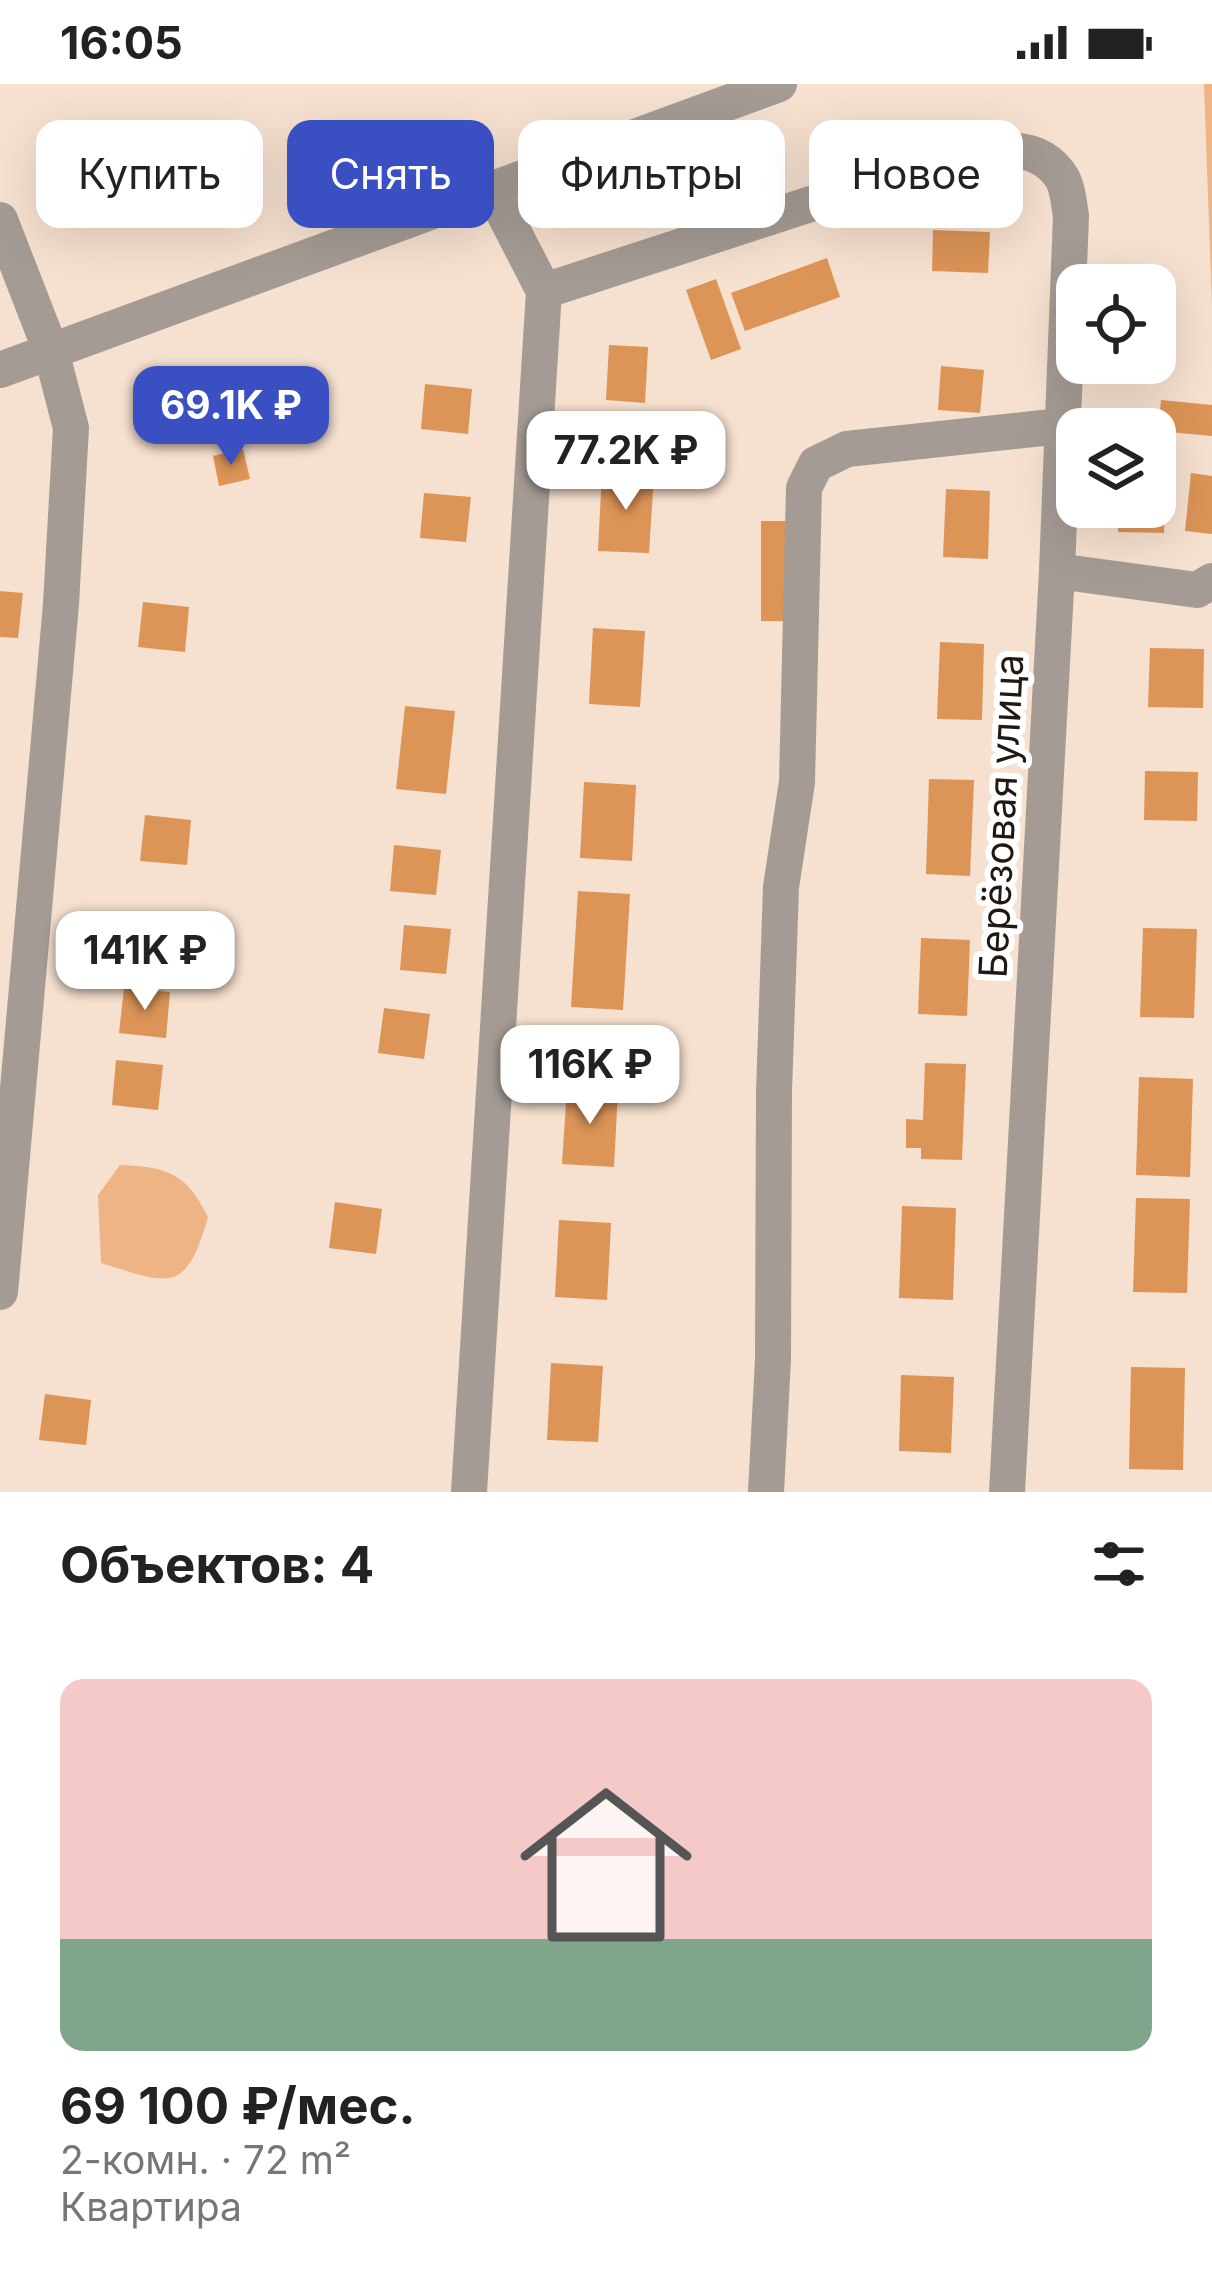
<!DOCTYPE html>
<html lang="ru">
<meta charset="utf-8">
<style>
body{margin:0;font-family:Inter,sans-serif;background:#f2f2f2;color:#222;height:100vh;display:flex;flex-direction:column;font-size:45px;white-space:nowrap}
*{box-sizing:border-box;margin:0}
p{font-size:39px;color:#767676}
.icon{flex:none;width:66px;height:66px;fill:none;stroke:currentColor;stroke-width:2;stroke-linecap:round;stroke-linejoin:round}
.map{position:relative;height:1408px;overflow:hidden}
.drawer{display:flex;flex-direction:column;background:#fff;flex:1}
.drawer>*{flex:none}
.guide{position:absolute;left:36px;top:36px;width:1140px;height:108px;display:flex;gap:24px}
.buttons{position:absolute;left:1056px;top:180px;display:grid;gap:24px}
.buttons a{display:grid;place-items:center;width:120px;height:120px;border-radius:24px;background:#fff;box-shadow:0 12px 48px #0002;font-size:60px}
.price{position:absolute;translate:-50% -102px;padding:0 27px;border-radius:24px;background:#fff;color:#222;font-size:39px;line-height:78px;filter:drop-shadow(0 3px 6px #0008)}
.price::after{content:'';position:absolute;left:50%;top:72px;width:36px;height:27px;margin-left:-18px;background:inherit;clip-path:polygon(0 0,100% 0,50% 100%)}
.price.current{background:#394fc2;color:#fff}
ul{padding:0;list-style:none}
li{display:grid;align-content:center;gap:24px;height:636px;padding:0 60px}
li+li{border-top:3px solid #e0e0e0}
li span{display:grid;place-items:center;height:372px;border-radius:24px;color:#555}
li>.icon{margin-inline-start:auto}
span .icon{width:216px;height:216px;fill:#fffc;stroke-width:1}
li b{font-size:51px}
h2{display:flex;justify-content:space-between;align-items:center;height:144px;padding:0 60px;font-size:51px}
.chip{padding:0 42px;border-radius:24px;background:#fff;box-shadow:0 12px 48px #0002;font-size:42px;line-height:108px}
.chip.current{background:#394fc2;color:#fff}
.status{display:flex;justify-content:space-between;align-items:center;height:84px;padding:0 60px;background:#fff;direction:ltr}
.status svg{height:33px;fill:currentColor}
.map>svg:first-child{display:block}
.green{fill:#eeb485}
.building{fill:#dc9457}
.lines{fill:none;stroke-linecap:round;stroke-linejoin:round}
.minor{stroke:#a49b94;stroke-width:36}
.labels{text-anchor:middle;stroke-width:12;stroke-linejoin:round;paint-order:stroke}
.street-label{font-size:39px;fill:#201913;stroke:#fff}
</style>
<div class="status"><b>16:05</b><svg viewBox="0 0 49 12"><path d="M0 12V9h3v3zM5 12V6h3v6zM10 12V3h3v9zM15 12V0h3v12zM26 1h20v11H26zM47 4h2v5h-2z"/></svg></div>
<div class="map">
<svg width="1212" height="1408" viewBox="0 0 1212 1408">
<rect width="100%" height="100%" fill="#f6e0cf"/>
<path class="green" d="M1204,0H1212V223Z
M120,1081C168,1083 186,1089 208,1133C186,1210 171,1201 101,1179L98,1111Z"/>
<path class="building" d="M234,37L249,80L204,95L190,52Z
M933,146L990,148L988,189L932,187Z
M827,174L840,213L745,247L731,209Z
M716,195L741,265L711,276L686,206Z
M609,261L648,263L645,319L606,316Z
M941,282L984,286L980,329L938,326Z
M425,300L472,305L468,350L421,345Z
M1161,316L1212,321V352L1158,347Z
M243,365L250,395L219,402L213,372Z
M1155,382H1166L1164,449L1118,448V423H1155Z
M602,388L654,391L649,469L598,467Z
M1191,389L1212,392V450L1185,447Z
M946,405L990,407L988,475L943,473Z
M424,409L471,413L466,458L420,454Z
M761,437H789V537H761Z
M0,507L23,509L18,554L0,553Z
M143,518L189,523L185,568L138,563Z
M593,544L645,547L640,623L589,620Z
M940,558L984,560L982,636L937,635Z
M1150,564L1204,565L1203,624L1148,623Z
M405,622L455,627L446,710L396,705Z
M1145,687L1198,688L1197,737L1144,736Z
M929,695L974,696L970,792L926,790Z
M584,698L636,701L632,777L580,774Z
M145,731L191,736L187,781L140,777Z
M394,761L441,766L436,811L390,807Z
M578,807L630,810L623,926L571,923Z
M404,841L451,845L446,890L400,886Z
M1143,844L1197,845L1194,934L1140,933Z
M921,854L970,856L967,932L918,930Z
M124,904L170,908L166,954L119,949Z
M384,924L430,930L424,975L378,969Z
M116,976L163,981L158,1026L112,1021Z
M925,979L966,980L962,1076L921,1075V1064H906V1035L923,1036Z
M1139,993L1193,995L1190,1093L1136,1091Z
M567,1003L618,1006L614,1083L562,1080Z
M1136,1114L1190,1115L1187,1209L1133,1208Z
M335,1118L382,1125L376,1170L329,1164Z
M902,1122L956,1124L953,1216L899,1214Z
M559,1136L611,1139L607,1216L555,1213Z
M551,1279L603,1282L598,1358L547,1356Z
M1131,1283L1185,1284L1183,1386L1129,1385Z
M901,1291L954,1293L951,1369L899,1367Z
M45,1310L91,1316L86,1361L39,1356Z"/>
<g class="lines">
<path class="minor" d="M0,136L51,267L71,344L61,520L0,1208
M544,207L936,79C978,70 1034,49 1062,94C1068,104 1069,121 1071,132L1057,487L1007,1408
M0,286L779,0
M1057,487L1197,506L1212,497
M469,1408L544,207L492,106
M766,1408L773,1275L774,1008L781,803L797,698L804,404L816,380L847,365L1061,342"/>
</g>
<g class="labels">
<g class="street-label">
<text transform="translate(1001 732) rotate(-87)" y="14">Берёзовая улица</text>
</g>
</g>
</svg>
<div class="buttons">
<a><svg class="icon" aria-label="locate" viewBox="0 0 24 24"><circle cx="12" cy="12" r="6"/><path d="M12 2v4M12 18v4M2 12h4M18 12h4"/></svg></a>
<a><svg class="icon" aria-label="layers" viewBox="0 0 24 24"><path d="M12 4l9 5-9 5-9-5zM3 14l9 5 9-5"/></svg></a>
</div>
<b class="price current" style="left:231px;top:384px">69.1K ₽</b>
<b class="price" style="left:626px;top:429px">77.2K ₽</b>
<b class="price" style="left:145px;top:929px">141K ₽</b>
<b class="price" style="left:590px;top:1043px">116K ₽</b>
<div class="guide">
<a class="chip">Купить</a>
<a class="chip current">Снять</a>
<a class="chip">Фильтры</a>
<a class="chip">Новое</a>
</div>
</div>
<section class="drawer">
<h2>Объектов: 4<svg class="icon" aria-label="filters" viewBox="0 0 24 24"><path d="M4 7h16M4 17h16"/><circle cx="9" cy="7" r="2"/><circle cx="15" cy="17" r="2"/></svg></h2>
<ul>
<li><span style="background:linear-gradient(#f6c9c9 70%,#7fa58c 0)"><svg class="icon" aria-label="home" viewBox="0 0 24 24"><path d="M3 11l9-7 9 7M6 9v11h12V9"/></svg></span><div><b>69 100 ₽/мес.</b><p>2-комн. · 72 m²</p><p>Квартира</p></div></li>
</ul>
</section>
